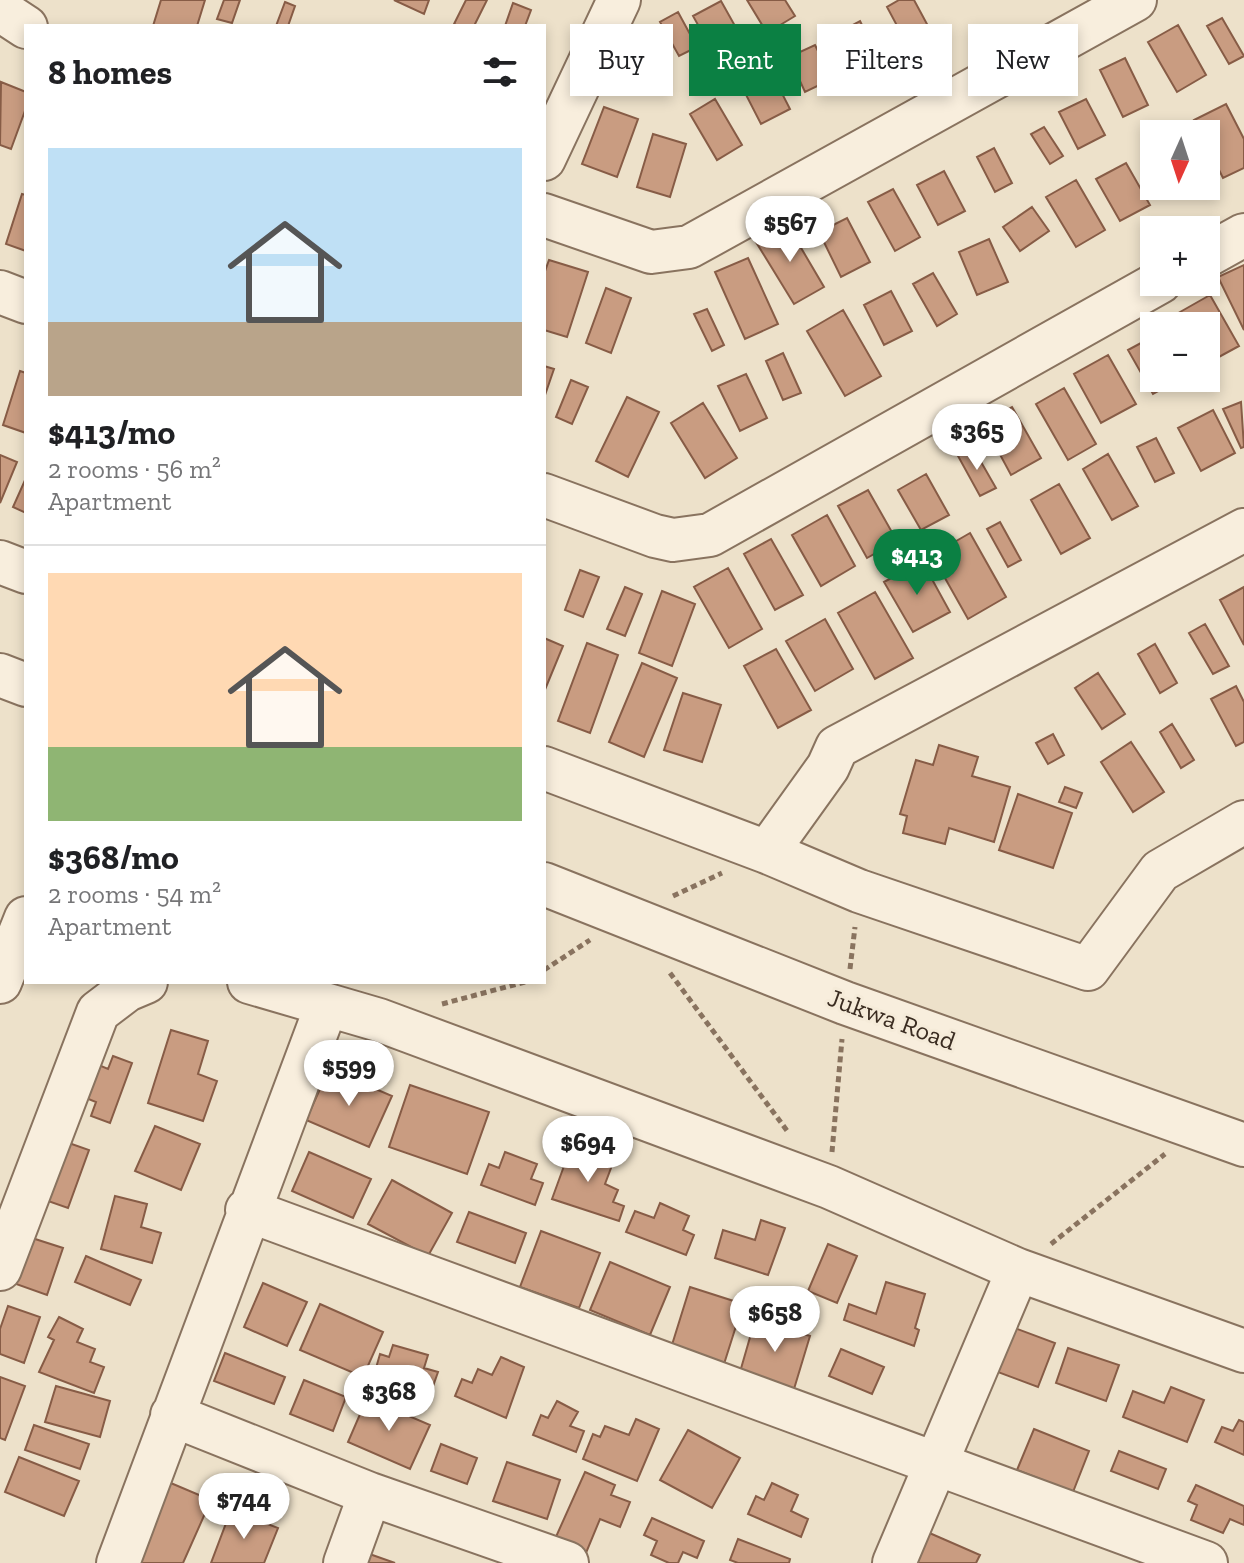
<!DOCTYPE html>
<meta charset="utf-8">
<style>
body{margin:0;font-family:"Zilla Slab",serif;background:#f2f2f2;color:#202124;height:100vh;display:flex;flex-direction:column;font-size:30px;white-space:nowrap}
*{box-sizing:border-box;margin:0}
p{font-size:26px;color:#757577}
.icon{flex:none;width:44px;height:44px;fill:none;stroke:currentColor;stroke-width:2;stroke-linecap:round;stroke-linejoin:round}
.map{position:relative;flex:1;overflow:hidden}
.drawer{position:absolute;left:24px;top:24px;width:522px;height:960px;display:flex;flex-direction:column;background:#fff;border-radius:0px;box-shadow:0 4px 12px #0003}
.drawer>*{flex:none}
.guide{position:absolute;left:570px;top:24px;width:554px;height:72px;display:flex;gap:16px}
.needle{width:52px;rotate:183deg}
.tools{position:absolute;left:1140px;top:120px;display:grid;gap:16px}
.tools a{display:grid;place-items:center;width:80px;height:80px;border-radius:0px;background:#fff;box-shadow:0 4px 12px #0003;font-size:40px}
.price{position:absolute;translate:-50% -68px;padding:0 18px;border-radius:28px;background:#fff;color:#222;font-size:26px;line-height:52px;filter:drop-shadow(0 2px 4px #0008)}
.price::after{content:'';position:absolute;left:50%;top:48px;width:24px;height:18px;margin-left:-12px;background:inherit;clip-path:polygon(0 0,100% 0,50% 100%)}
.price.current{background:#0b8043;color:#fff}
ul{padding:0;list-style:none}
li{display:grid;align-content:center;gap:16px;height:424px;padding:0 24px}
li+li{border-top:2px solid #e0e0e0}
li span{display:grid;place-items:center;height:248px;border-radius:0px;color:#555}
li>.icon{margin-inline-start:auto}
span .icon{width:144px;height:144px;fill:#fffc;stroke-width:1}
li b{font-size:34px}
h2{display:flex;justify-content:space-between;align-items:center;height:96px;padding:0 24px;font-size:34px}
.pill{padding:0 28px;border-radius:0px;background:#fff;box-shadow:0 4px 12px #0003;font-size:28px;line-height:72px}
.pill.current{background:#0b8043;color:#fff}
.map>svg:first-child{display:block}
.building{fill:#c99c81;stroke:#875c46;stroke-width:2}
.lines{fill:none;stroke-linecap:round;stroke-linejoin:round}
.minor-casing{stroke:#89735f;stroke-width:46}
.path{stroke:#89735f;stroke-width:5;stroke-dasharray:6 4;stroke-linecap:butt}
.minor{stroke:#f8eedd;stroke-width:42}
.labels{text-anchor:middle;stroke-width:6;stroke-linejoin:round;paint-order:stroke}
.street-label{font-size:26px;fill:#3a2c21;stroke:#f5ebd9}
</style>
<div class="map">
<svg width="1244" height="1563" viewBox="0 0 1244 1563">
<rect width="100%" height="100%" fill="#ede1ca"/>
<path class="building" d="M161,0H205L197,26H153Z
M224,0H240L232,23L217,19Z
M394,0H429L424,14Z
M466,0H487L474,26H458L454,24Z
M747,0H785L795,16L767,33Z
M899,0H914L934,37L910,50L887,7Z
M721,1L744,42L716,57L693,16Z
M285,2L295,6L288,26H276Z
M513,3L531,10L525,26H505Z
M678,12L697,47L679,56L660,22Z
M1222,18L1244,56L1229,64L1207,26Z
M860,21L882,66L855,78L834,35Z
M1178,25L1206,75L1177,92L1148,42Z
M815,45L832,79L805,92L789,57Z
M1125,58L1148,105L1123,117L1100,70Z
M771,72L790,109L761,124L742,87Z
M1,82L26,92V108L11,149L0,145Z
M715,99L742,145L717,160L690,114Z
M1086,99L1105,135L1078,149L1059,112Z
M1226,104L1244,139V168L1223,178L1206,144V134H1201L1194,120Z
M604,107L638,119L617,177L582,164Z
M1044,127L1063,156L1050,164L1031,134Z
M653,134L686,144L670,197L637,187Z
M1154,138V158L1146,142Z
M994,148L1012,183L995,192L977,157Z
M1126,163L1150,205L1120,221L1096,179Z
M944,171L965,211L938,225L917,185Z
M1076,180L1105,230L1076,247L1046,197Z
M893,189L920,237L895,251L868,202Z
M22,194L26,195V251L6,244Z
M1032,207L1049,231L1020,251L1003,227Z
M847,218L870,262L841,277L819,232Z
M787,224L824,287L794,304L756,242Z
M989,239L1008,282L977,295L959,252Z
M748,258L778,324L745,339L715,272Z
M549,260L588,272L567,337L544,330V274Z
M1244,265V330L1218,277Z
M933,273L957,314L937,326L913,284Z
M606,288L631,298L611,353L586,343Z
M891,291L912,331L884,345L864,305Z
M1210,295L1239,346L1206,364V326H1179L1173,316Z
M707,309L724,345L712,351L694,314Z
M843,310L881,376L845,396L807,331Z
M1154,336V378H1182L1153,394L1128,350Z
M783,353L801,393L783,400L766,361Z
M1108,355L1136,404L1101,423L1074,374Z
M544,366L554,369L544,398Z
M20,371L26,373V433L3,425Z
M746,374L767,418L740,431L718,386Z
M571,380L588,387L572,424L556,417Z
M1064,388L1096,444L1068,460L1036,404Z
M627,397L659,412L628,477L596,461Z
M1241,402L1244,447L1241,448L1223,409Z
M703,403L737,458L705,478L671,423Z
M1012,407L1041,458L1011,475L983,423Z
M1213,410L1235,453L1201,471L1178,428Z
M1156,438L1174,473L1155,482L1137,447Z
M973,448L996,488L980,496L958,456Z
M1108,454L1138,506L1112,520L1083,469Z
M0,455L17,462L0,503Z
M926,474L949,515L921,530L898,490Z
M26,478V513L13,507Z
M1059,484L1090,538L1061,554L1031,500Z
M868,490L897,541L867,558L838,506Z
M827,515L855,566L821,586L792,535Z
M1000,522L1021,560L1008,567L987,529Z
M970,533L1006,597L968,619L932,555Z
M771,539L803,595L775,610L744,554Z
M922,561L950,612L913,632L884,582Z
M728,568L762,629L729,648L694,587Z
M580,570L599,577L583,617L565,610Z
M625,587L642,594L625,636L607,629Z
M1244,587V645L1220,600Z
M662,591L695,604L672,666L639,653Z
M875,592L913,658L875,679L838,613Z
M825,619L853,669L815,691L786,641Z
M1205,624L1229,666L1213,674L1189,633Z
M544,638L563,646L544,692Z
M587,643L618,655L590,733L558,721Z
M1155,644L1177,683L1160,693L1138,654Z
M776,649L811,710L778,728L744,666Z
M642,663L677,678L644,757L609,742Z
M1098,673L1125,714L1102,729L1075,688Z
M1236,686L1244,702V742L1236,746L1211,699Z
M683,693L721,705L702,762L664,750Z
M1172,724L1194,760L1181,768L1160,732Z
M1053,734L1064,755L1048,764L1036,743Z
M1131,742L1164,792L1133,812L1101,762Z
M939,745L978,757L972,776L1010,787L994,842L949,828L945,844L903,833L907,816L900,814L916,760L933,765Z
M1065,787L1082,793L1076,808L1059,802Z
M1018,794L1072,813L1053,868L999,850Z
M171,1030L208,1041L198,1074L217,1081L203,1121L148,1103Z
M113,1056L132,1063L110,1123L91,1116L96,1102L81,1096L94,1063L108,1069Z
M329,1069L392,1096L369,1147L306,1120Z
M410,1085L489,1112L467,1174L389,1147Z
M155,1126L200,1144L181,1190L135,1171Z
M66,1142L89,1150L68,1208L45,1200Z
M572,1144L614,1160L605,1184L618,1190L613,1202L624,1206L619,1221L552,1199Z
M309,1152L371,1179L353,1218L292,1191Z
M505,1152L537,1164L531,1179L543,1183L535,1205L481,1185L489,1164L499,1168Z
M392,1180L452,1213L428,1256L368,1224Z
M115,1196L147,1204L141,1227L161,1233L152,1263L101,1249Z
M660,1203L689,1216L683,1230L694,1235L686,1255L626,1232L635,1211L654,1218Z
M469,1212L526,1233L515,1263L457,1242Z
M761,1220L785,1228L768,1275L715,1258L723,1230L755,1240Z
M541,1231L600,1253L579,1308L520,1287Z
M32,1238L63,1248L47,1295L16,1284Z
M828,1244L857,1256L837,1303L808,1291Z
M86,1256L141,1280L130,1305L75,1282Z
M610,1262L670,1287L650,1335L590,1310Z
M886,1282L925,1294L915,1328L919,1330L914,1346L844,1320L849,1304L876,1314Z
M263,1283L307,1302L287,1346L244,1327Z
M690,1287L743,1304L724,1364L671,1348Z
M320,1304L383,1332L363,1377L300,1350Z
M8,1306L40,1317L24,1363L0,1354V1329Z
M59,1317L83,1329L77,1342L95,1349L90,1362L104,1367L94,1393L39,1372L54,1340L48,1337Z
M988,1318L1055,1343L1038,1387L971,1362Z
M755,1320L810,1336L794,1389L740,1372Z
M393,1345L428,1355L424,1368L438,1372L431,1392L374,1375L380,1354L389,1357Z
M1068,1348L1119,1365L1106,1401L1056,1383Z
M841,1349L884,1367L872,1394L829,1376Z
M225,1353L285,1377L274,1404L214,1381Z
M501,1357L524,1367L506,1418L455,1396L462,1379L472,1383L478,1369L492,1375Z
M0,1377L25,1386L5,1440L0,1438Z
M304,1380L346,1397L333,1431L290,1414Z
M56,1386L110,1401L100,1437L45,1422Z
M1171,1387L1204,1400L1187,1442L1123,1417L1133,1391L1164,1403Z
M367,1398L430,1425L410,1469L348,1442Z
M557,1401L578,1412L570,1426L584,1431L576,1452L533,1435L541,1415L548,1418Z
M636,1419L659,1429L637,1481L583,1459L593,1434L600,1437L605,1426L629,1435Z
M1239,1420L1244,1422V1455L1215,1442L1222,1427L1233,1431Z
M34,1425L89,1444L80,1469L25,1450Z
M1034,1429L1089,1451L1073,1492L1017,1470Z
M688,1430L740,1458L712,1508L660,1480Z
M441,1444L477,1458L467,1484L431,1471Z
M1119,1451L1166,1469L1158,1489L1111,1471Z
M19,1457L79,1481L64,1516L5,1492Z
M507,1462L560,1480L547,1519L493,1501Z
M585,1472L615,1485L611,1495L630,1502L620,1527L600,1519L586,1553L555,1539Z
M166,1481L211,1500L183,1563H136Z
M772,1483L798,1495L791,1511L808,1519L801,1537L748,1514L756,1496L764,1500Z
M1196,1485L1244,1506V1525L1230,1519L1223,1533L1191,1520L1197,1505L1188,1501Z
M231,1510L278,1528L264,1563H211Z
M652,1518L704,1541L697,1558L683,1552L678,1563H669L651,1555L657,1541L644,1535Z
M918,1528L980,1555L976,1563H903Z
M738,1539L790,1559L789,1563H738L730,1560Z
M361,1551L395,1563H357Z"/>
<g class="lines">
<defs>
<path id="minor" d="M0,10L26,27
M544,159L619,0
M544,215L651,252L689,247L1135,0
M1206,256L1244,235
M0,292L26,302
M544,495L655,536L673,540L710,535L1160,282
M0,562L26,572
M0,675L26,685
M544,768L767,852L859,891L1088,969L1160,871L1244,822
M767,852L828,767L837,747L1244,530
M544,884L845,1003L1244,1145
M0,982L26,918
M249,982L379,1020L829,1187L1018,1270L1244,1351
M247,1210L1206,1563
M0,1269L98,1012L127,990L146,982
M172,1415L370,1494L567,1563
M118,1563L326,1007
M345,1563L370,1494
M894,1563L1018,1270"/>
</defs>
<use href="#minor" class="minor-casing"/>
<path class="path" d="M673,896L722,873
M850,969L855,927
M544,970L590,940
M670,973L788,1132
M442,1004L525,982
M832,1152L842,1039
M1051,1244L1165,1154"/>
<use href="#minor" class="minor"/>
</g>
<g class="labels">
<g class="street-label">
<text transform="translate(892 1019) rotate(20)" y="9">Jukwa Road</text>
</g>
</g>
</svg>
<div class="tools">
<a><svg class="needle" viewBox="-14 -14 28 28"><path d="M0-13l5 13h-10z" fill="#e53935"/><path d="M0 13l5-13h-10z" fill="#757577"/></svg></a>
<a>+</a>
<a>−</a>
</div>
<b class="price" style="left:790px;top:264px">$567</b>
<b class="price" style="left:977px;top:472px">$365</b>
<b class="price current" style="left:917px;top:597px">$413</b>
<b class="price" style="left:349px;top:1108px">$599</b>
<b class="price" style="left:588px;top:1184px">$694</b>
<b class="price" style="left:775px;top:1354px">$658</b>
<b class="price" style="left:389px;top:1433px">$368</b>
<b class="price" style="left:244px;top:1541px">$744</b>
<div class="guide">
<a class="pill">Buy</a>
<a class="pill current">Rent</a>
<a class="pill">Filters</a>
<a class="pill">New</a>
</div>
<section class="drawer">
<h2>8 homes<svg class="icon" aria-label="filters" viewBox="0 0 24 24"><path d="M4 7h16M4 17h16"/><circle cx="9" cy="7" r="2"/><circle cx="15" cy="17" r="2"/></svg></h2>
<ul>
<li><span style="background:linear-gradient(#bfe0f5 70%,#b9a48a 0)"><svg class="icon" aria-label="home" viewBox="0 0 24 24"><path d="M3 11l9-7 9 7M6 9v11h12V9"/></svg></span><div><b>$413/mo</b><p>2 rooms · 56 m²</p><p>Apartment</p></div></li>
<li><span style="background:linear-gradient(#ffd9b3 70%,#8fb573 0)"><svg class="icon" aria-label="home" viewBox="0 0 24 24"><path d="M3 11l9-7 9 7M6 9v11h12V9"/></svg></span><div><b>$368/mo</b><p>2 rooms · 54 m²</p><p>Apartment</p></div></li>
</ul>
</section>
</div>
